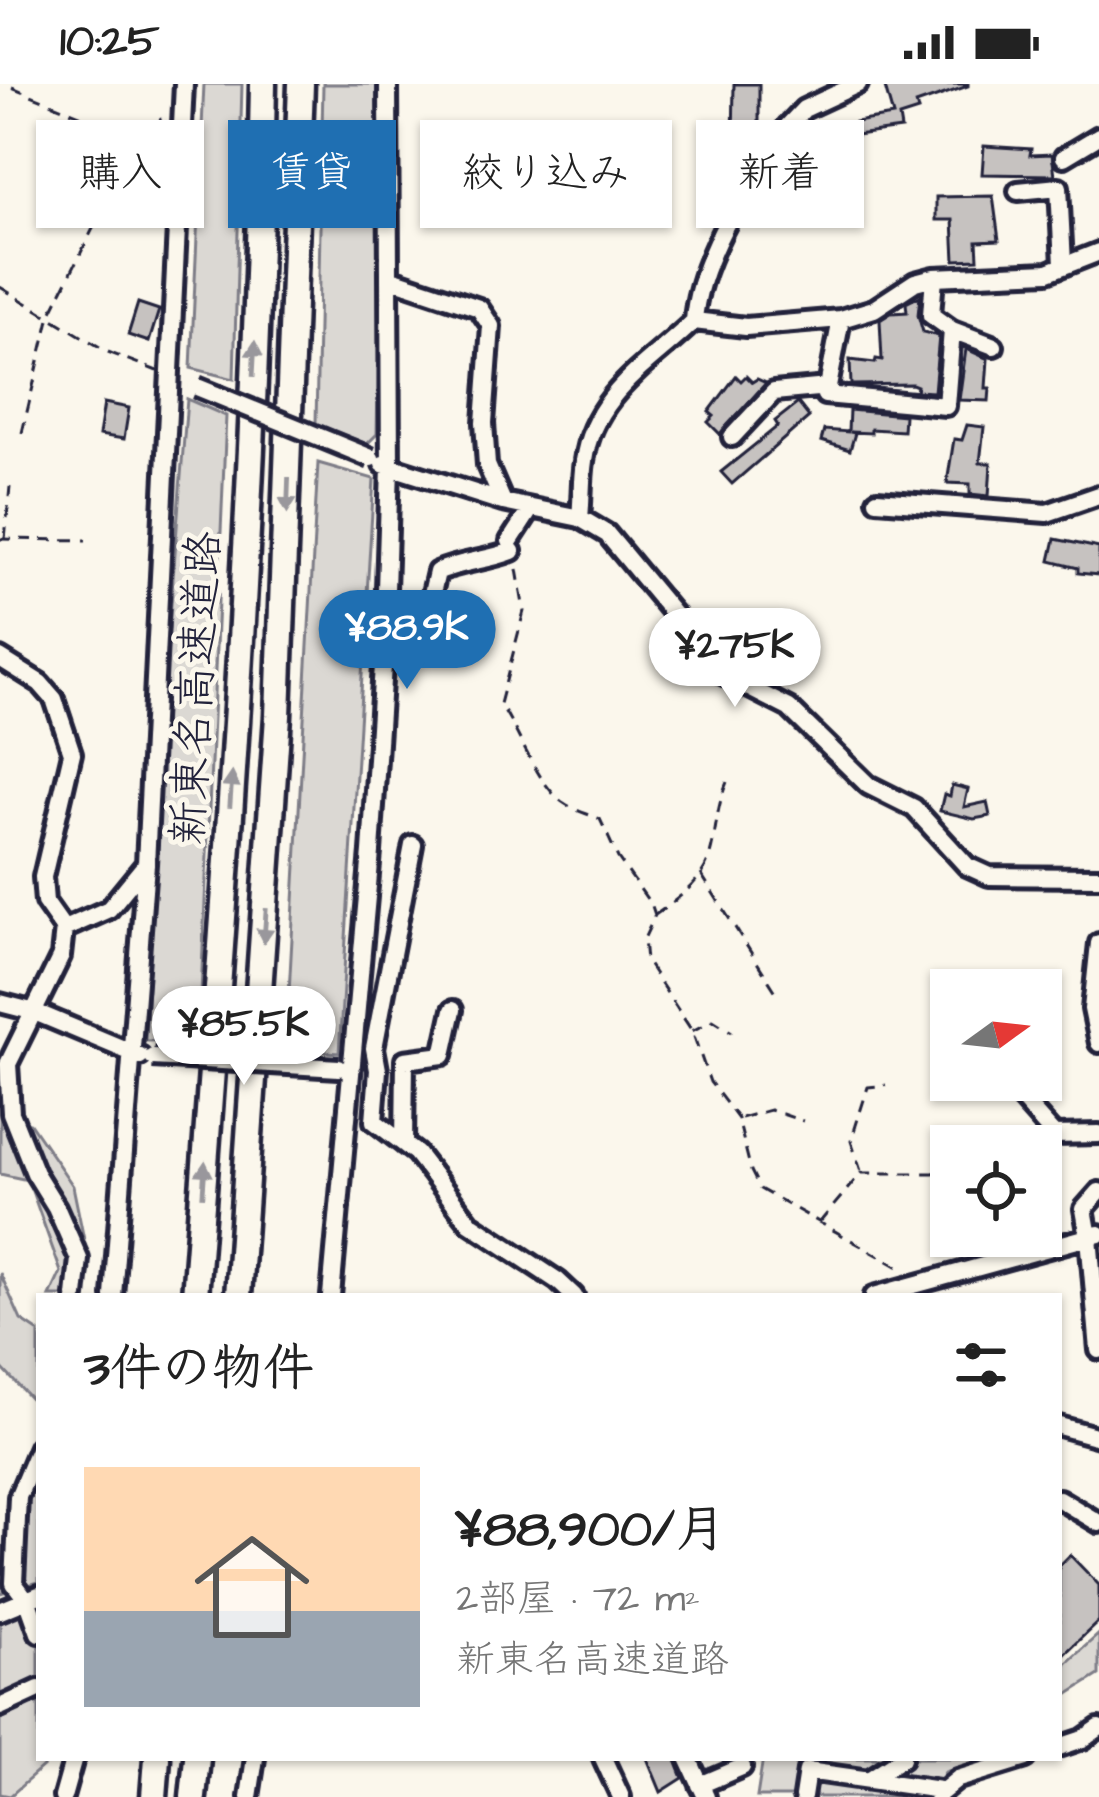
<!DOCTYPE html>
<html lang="ja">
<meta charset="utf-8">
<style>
body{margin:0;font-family:"Architects Daughter","Klee One",sans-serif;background:#f6f6f6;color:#222;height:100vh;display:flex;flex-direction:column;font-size:45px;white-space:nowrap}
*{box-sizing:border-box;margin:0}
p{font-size:39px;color:#767676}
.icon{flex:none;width:66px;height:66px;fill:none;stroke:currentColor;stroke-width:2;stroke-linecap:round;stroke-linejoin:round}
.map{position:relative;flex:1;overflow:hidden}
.side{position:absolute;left:36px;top:1209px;width:1026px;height:468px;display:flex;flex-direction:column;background:#fff;border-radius:0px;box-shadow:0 3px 9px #0004}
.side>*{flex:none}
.guide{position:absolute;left:36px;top:36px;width:1029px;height:108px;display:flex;gap:24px}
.needle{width:78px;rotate:75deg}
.fabs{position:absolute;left:930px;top:885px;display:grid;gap:24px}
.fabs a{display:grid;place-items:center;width:132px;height:132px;border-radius:0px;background:#fff;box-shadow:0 3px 9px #0004;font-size:60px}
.price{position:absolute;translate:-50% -102px;padding:0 27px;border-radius:42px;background:#fff;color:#222;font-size:39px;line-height:78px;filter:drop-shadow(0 3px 6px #0008)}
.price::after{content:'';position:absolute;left:50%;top:72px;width:36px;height:27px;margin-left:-18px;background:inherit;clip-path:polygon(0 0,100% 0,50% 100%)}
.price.on{background:#1f6fb2;color:#fff}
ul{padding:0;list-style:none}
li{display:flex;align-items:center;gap:36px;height:300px;padding:0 48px}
li span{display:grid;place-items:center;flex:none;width:336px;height:240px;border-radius:0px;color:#555}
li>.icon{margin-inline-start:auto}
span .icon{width:144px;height:144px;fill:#fffc;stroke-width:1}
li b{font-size:51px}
h2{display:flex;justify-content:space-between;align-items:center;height:144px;padding:0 48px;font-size:51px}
.chip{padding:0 42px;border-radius:0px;background:#fff;box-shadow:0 3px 9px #0004;font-size:42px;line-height:108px}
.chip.on{background:#1f6fb2;color:#fff}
.status{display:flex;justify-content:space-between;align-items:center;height:84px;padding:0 60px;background:#fff;direction:ltr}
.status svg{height:33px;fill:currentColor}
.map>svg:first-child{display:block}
.green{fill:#dbd8d3;stroke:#7e7d87;stroke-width:3}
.building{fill:#c6c2c0;stroke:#22223b;stroke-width:3}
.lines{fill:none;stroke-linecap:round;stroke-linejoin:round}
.minor-casing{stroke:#22223b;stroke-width:26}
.highway-casing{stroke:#22223b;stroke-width:33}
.path{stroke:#22223b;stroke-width:3;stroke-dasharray:12 9;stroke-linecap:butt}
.minor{stroke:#fbf7ec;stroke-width:16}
.highway{stroke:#fbf7ec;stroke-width:24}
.minor-bridge-casing{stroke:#22223b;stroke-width:26;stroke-linecap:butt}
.minor-bridge{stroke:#fbf7ec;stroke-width:16}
.oneway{fill:#99979c}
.labels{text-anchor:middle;stroke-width:10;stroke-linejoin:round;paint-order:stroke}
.street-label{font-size:45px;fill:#22223b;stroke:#fbf7ec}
</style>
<div class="status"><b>10:25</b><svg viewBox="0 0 49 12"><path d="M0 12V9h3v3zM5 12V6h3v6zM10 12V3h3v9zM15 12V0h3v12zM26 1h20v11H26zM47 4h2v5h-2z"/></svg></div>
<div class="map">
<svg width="1099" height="1713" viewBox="0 0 1099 1713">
<rect width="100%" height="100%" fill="#fbf7ec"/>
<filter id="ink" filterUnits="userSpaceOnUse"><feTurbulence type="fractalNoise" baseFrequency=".00833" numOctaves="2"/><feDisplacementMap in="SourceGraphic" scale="24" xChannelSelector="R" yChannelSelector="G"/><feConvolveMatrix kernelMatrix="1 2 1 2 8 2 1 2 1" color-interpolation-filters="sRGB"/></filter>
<g filter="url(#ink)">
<path class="green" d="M204,0H242L234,295L191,284Z
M323,0H384L377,350L367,360L316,340Z
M187,315L226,332L199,956L145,957L162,636Z
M318,379L374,395L339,969L286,964Z
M0,1034L30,1039L73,1102L90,1185L84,1212H50L61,1188L28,1096L0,1090Z
M0,1189L21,1236L39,1248V1324L0,1282Z
M39,1377V1498L0,1509L17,1433Z
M28,1518L39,1549V1674H53L10,1712L0,1710V1527Z
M1099,1550V1591L1067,1611L1059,1625V1586Z
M763,1674H989L945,1688L931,1713H757Z"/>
<path class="building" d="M734,0H759V59H733Z
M884,0H968V2L916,20L918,27L899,33L901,45L856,51L855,38L893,32Z
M984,62L1031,65L1030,71L1052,70L1055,91L982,90Z
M993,112L999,156L977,157L978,175L955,176L953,136H936V113Z
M920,212L918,231L923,248L939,252L934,308L916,307L917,302L912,300L851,301L850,276L875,279L876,275L882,276L880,236L891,229L907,228L906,219Z
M138,219L159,226L149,258L128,251Z
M966,265L988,275L986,304H990L989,317L959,316Z
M736,292L741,297L746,292L752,298L757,295L766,299L720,350L708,338L714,332L709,328Z
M104,319L129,324L124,355L99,351Z
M798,319L809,333L732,400L721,388L778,342L775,337Z
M849,326L904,331L903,347L871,345V349L850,348L855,349L850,366L821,357L824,346L848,348Z
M967,341L984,343L980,379H991L989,412L970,410V400L947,399L954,355L962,356Z
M1055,455L1099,464V491L1078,489V484L1050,477Z
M952,701L968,705L964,723L987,718L990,732L974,735L940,727L944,710L950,712Z
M1070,1471L1099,1501V1537L1059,1575V1482Z
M647,1674H675L683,1694L661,1708Z"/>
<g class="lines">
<defs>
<path id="minor" d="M1064,73L1099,52
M1018,107L1059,103L1063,180
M389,194L479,224L491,242L484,339L487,381L503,418
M694,237L746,243L841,235L874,225L915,198L934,193L1048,188L1099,168
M952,246L994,262
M828,303L841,235
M732,353L774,308L828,303L825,311L946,322L952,246L931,231L934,193
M383,380L503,418L580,434L607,450L724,591L789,624L868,701L914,724L967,782L989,792L1099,793
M877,416L1047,429L1099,411
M580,434C582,415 581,396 584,377C593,310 650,280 694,237C698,175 751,93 788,42L804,25L858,0
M510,457L530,426
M384,566L420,561L437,488C461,477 487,477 512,467
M0,574L40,599L54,615L72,669L43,793L45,818L64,845L61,872L8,980L11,1029L35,1089L56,1123L79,1175L75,1212
M413,761L374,964L378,986L374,1037L416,1069L470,1139L558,1197L574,1212
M64,845L109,825L145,781
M1099,859L1092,925L1099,959
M0,919L35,928L140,972
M1005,996L1054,1051L1099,1050
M404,1060L405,976L443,971L453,926
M1099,1108L1084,1125L1089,1153L1099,1266
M113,1212L146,780L184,0
M331,1212L371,768L384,566L390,383L388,0
M874,1212L1099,1150
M1059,1342L1099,1353
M39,1363L18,1413L14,1499L28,1518L39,1549
M1059,1415L1099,1439
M0,1527L39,1511
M0,1623L39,1605
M1059,1663L1083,1655L1099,1644
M603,1674L621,1713
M688,1674L706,1713
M870,1695L902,1674
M700,1701L742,1683
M937,1712L958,1695L1026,1674
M63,1713L74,1674
M249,1713L255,1674
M803,1713L807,1687L940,1706"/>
<path id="highway" d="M195,1212C226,809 256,404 263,0
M238,1212L278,632L301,0
M154,1713L157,1674
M193,1713L197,1674"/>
</defs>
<use href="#minor" class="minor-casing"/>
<use href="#highway" class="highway-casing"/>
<path class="path" d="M12,3L140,56
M0,203L108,268L157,287
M22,349L50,231L129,72L161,35H167
M0,455L86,456
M5,455L10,403
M517,485L524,527L500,620C519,648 538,702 564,719C574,726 588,730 600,735L618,774L652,822L655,831L644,855L646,877L692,947L710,998L738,1035L751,1087L760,1105L906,1187
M701,790L776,908
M655,831C675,817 702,798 709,774C717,748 715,727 727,698
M692,947L713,936L732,948
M741,1034L770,1026L803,1037
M1003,1062L1036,1051
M861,1087L851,1057L868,1003L886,1001
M820,1138L861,1089H933L951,1085"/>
<use href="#minor" class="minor"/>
<use href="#highway" class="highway"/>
<defs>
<path id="minor-bridge" d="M197,303L371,374
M153,973L339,984"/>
</defs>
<use href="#minor-bridge" class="minor-bridge-casing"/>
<use href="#minor-bridge" class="minor-bridge"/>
</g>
<defs><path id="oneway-solid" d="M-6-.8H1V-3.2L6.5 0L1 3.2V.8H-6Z" transform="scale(3)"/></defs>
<g class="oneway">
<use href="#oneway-solid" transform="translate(254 275) rotate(-87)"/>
<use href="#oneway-solid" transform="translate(288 411) rotate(92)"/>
<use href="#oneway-solid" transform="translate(231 706) rotate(-86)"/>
<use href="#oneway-solid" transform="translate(265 842) rotate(94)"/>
<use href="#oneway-solid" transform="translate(204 1095) rotate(-86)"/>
</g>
</g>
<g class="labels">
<g class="street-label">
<text transform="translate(194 604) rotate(-87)" y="16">新東名高速道路</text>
</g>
</g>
</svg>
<div class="fabs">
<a><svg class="needle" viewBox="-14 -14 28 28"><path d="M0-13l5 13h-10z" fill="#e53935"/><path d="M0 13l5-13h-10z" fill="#767676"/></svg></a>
<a><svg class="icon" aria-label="locate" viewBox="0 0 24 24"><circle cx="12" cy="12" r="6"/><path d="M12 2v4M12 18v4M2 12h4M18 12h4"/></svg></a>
</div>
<b class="price on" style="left:407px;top:608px">¥88.9K</b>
<b class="price" style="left:735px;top:626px">¥275K</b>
<b class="price" style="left:244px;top:1004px">¥85.5K</b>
<div class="guide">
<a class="chip">購入</a>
<a class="chip on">賃貸</a>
<a class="chip">絞り込み</a>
<a class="chip">新着</a>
</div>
<section class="side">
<h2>3件の物件<svg class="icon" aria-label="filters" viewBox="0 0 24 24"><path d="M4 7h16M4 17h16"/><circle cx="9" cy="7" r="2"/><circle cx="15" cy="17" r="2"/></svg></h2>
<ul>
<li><span style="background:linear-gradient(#ffd9b3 60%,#9aa5b1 0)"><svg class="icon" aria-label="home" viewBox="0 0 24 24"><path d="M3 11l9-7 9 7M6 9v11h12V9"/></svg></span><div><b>¥88,900/月</b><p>2部屋 · 72 m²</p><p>新東名高速道路</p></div></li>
</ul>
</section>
</div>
